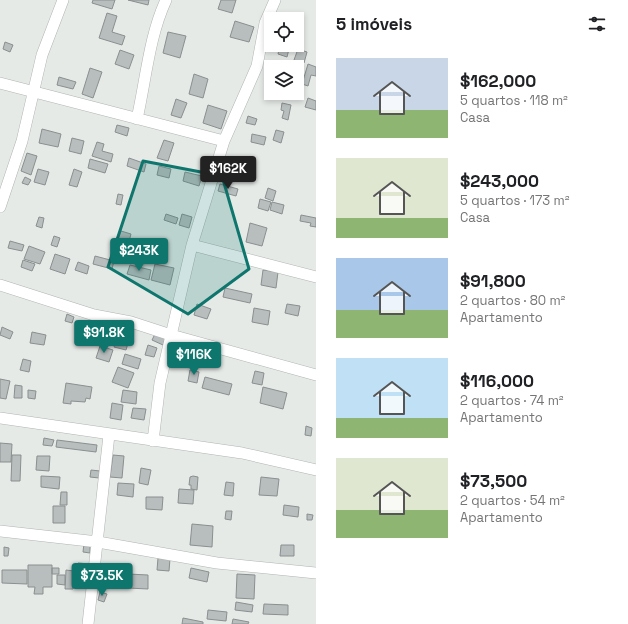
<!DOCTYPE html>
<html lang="pt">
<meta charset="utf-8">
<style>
body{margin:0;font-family:"Space Grotesk",sans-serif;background:#f2f2f2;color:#202124;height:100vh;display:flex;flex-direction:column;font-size:15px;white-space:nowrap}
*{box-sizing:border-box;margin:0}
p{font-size:13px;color:#757577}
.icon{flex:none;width:22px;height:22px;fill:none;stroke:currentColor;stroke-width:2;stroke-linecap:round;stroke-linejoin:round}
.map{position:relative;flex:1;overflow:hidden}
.drawer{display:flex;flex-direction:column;background:#fff;width:312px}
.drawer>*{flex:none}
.fabs{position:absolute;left:264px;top:12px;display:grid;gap:8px}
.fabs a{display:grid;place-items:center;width:40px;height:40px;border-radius:0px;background:#fff;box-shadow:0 2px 6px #0003;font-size:20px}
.price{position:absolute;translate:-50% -34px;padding:0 9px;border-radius:4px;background:#0f766e;color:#fff;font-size:13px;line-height:26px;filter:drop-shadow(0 1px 2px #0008)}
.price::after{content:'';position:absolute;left:50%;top:24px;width:12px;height:9px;margin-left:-6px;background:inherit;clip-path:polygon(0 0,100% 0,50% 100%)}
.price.active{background:#222;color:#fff}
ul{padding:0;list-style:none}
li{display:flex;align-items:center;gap:12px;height:100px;padding:0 20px}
li span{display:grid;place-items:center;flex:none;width:112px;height:80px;border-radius:0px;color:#555}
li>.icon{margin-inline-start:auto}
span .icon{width:48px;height:48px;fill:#fffc;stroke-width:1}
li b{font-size:17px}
h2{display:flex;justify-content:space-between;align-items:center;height:48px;padding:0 20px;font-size:17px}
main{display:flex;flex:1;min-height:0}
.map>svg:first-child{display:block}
.building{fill:#b8bdbd;stroke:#8a8f8f}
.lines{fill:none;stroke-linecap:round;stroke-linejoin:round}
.minor-casing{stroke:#b0b4b2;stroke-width:12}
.minor{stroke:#fff;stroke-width:11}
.marked{fill:#0f766e;fill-opacity:0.2;stroke:#0f766e;stroke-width:3;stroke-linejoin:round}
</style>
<main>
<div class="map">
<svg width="316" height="624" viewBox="0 0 316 624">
<rect width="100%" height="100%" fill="#e6eae7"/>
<path class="building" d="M93,0H115L112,9L92,3Z
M128,0H149L148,5Z
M221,0H236L232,13L218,9Z
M107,13L117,16L112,32L125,36L122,45L99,38Z
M235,21L254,27L249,42L230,37Z
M168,32L186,36L180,58L163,53Z
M5,42L13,45L10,52L3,49Z
M280,45H290L287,57L278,54Z
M298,49L307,52L304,63L294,60Z
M120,50L134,55L129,69L115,64Z
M308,64L316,67V76L311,75L308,86L302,84Z
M90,68L102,72L93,98L82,94Z
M194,74L208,79L203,98L189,94Z
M59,77L76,82L73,89L57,85Z
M308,98L316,101V110L305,107Z
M176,99L187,103L181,118L171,115Z
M282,103L291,105L288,120L282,118L284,111L281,110Z
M208,105L227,111L221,129L203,123Z
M248,116L257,119L255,125L246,123Z
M117,125L129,128L127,136L115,132Z
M42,129L61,134L58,147L39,143Z
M276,130L284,132L281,143L273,140Z
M252,134L266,137L264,145L251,142Z
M72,138L84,141L81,154L69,151Z
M164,140L174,143L168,161L157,158Z
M97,142L104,144L102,151L113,154L111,162L92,156Z
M27,153L37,156L31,175L21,171Z
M129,158L146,164L144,172L127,166Z
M90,159L108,164L105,173L88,168Z
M159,166L171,169L169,178L157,175Z
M38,169L49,172L45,185L34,182Z
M74,169L82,172L77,187L69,185Z
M185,172L202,176L199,186L183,181Z
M25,177L31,180L28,185L22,183Z
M220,184L238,189L236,196L218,191Z
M268,188L276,191L273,201L265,198Z
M118,194L123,195L121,205L116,204Z
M260,199L271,202L268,211L258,208Z
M272,202L284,205L282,214L270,210Z
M166,214L178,218L176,224L164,220Z
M182,214L192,217L189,228L179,225Z
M301,215L316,218V227L310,226L311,223L300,221Z
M39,217L44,218L42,228L36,226Z
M250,223L267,228L262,246L246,242Z
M121,231L131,234L128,245L117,242Z
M54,236L60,238L57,247L51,245Z
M160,240L167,243L162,258L155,256Z
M10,241L24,245L22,251L8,248Z
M29,246L45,252L40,264L24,259Z
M55,254L70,259L65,274L50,269Z
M95,256L114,261L112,269L93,264Z
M23,260L35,264L32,271L21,267Z
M78,262L89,266L87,274L75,270Z
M155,264L174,268L170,285L151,280Z
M130,265L151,270L149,280L127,274Z
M263,270L278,272L276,288L261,285Z
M225,288L252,294L250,303L223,297Z
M197,304L211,309L207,319L194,315Z
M287,304L300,306L298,316L285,313Z
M254,308L270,311L268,325L252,322Z
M67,314L74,317L72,323L65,321Z
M2,327L13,332L10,339L0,335Z
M120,327L132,330L126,350L114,347Z
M32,332L46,335L44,345L30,343Z
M156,332L166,336L163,345L152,340Z
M179,344L195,348L193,357L177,353Z
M148,345L157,348L154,357L145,355Z
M100,346L113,350L109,362L96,358Z
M125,354L141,359L138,369L122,364Z
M23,359L31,361L29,372L20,370Z
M118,367L134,373L128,388L112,382Z
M190,370L199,372L197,383L188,381Z
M255,371L264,373L262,385L252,383Z
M205,377L232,384L229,395L202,388Z
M0,379L10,381L6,399L0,398Z
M66,383L92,387L90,399L86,398L85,402L71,401V404L63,403Z
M15,385L22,386V398H14Z
M263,387L287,393L283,409L260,403Z
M28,390L36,391L35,399L28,398Z
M123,390L137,392L136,404L121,402Z
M112,403L123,405L121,420L110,418Z
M133,408L146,409L144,420L131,418Z
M306,426L312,428L311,436L305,435Z
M44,438L54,440L52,446L43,445Z
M57,440L97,445L96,452L56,447Z
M0,443L12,444L11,462H0Z
M12,455H21L20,481H11Z
M113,455L124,456L122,478L110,477Z
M37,456H50L49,471L36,470Z
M141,468L151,470L148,485L139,483Z
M91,470L100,471L99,478L90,477Z
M41,476L60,477L59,489L41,487Z
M193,476L198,477L197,490L191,489V485H189L190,477Z
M261,477L279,479L277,496L259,495Z
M226,482L234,483L233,496L224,495Z
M118,483L134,484L133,497L117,495Z
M179,489L194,490L193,504L178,503Z
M61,492H67V505H60Z
M146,497H163L162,510L146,509Z
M284,505L299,507L298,517L283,515Z
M53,506H65V523H53Z
M226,511H232L231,520L225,519Z
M307,514L313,515L312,520H307Z
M192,524L213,526L212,547L190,545Z
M84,543L90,544V553L83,552Z
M281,545H294V556H280Z
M4,547L9,548L8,556H4Z
M158,558L170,559L169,571L157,570Z
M78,563L90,564L89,582L76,581Z
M28,565H52V587H43V594H34L35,587H28Z
M52,568H59V574H52Z
M191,568L209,572L207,582L189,578Z
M2,570H27V584L2,583Z
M66,570L74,571L73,589H65Z
M128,574L148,575V589L128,588Z
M237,574L255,575L254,599L236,598Z
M57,575H65V585L57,584Z
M100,592L107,594L104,602L98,600Z
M236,602L253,605L252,612L235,610Z
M264,604L288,605V615L263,614Z
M208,610L227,612L226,621L207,619Z
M183,618L203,622V624H182Z
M233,619L249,622L248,624H232Z"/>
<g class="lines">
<defs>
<path id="minor" d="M0,83L224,141
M137,119C146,79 149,37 166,0
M0,207L22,141L42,55L63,0
M192,245L316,277
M0,285L94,315L131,322L171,335L316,375
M0,418L242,453L316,470
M153,441L160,383L192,245L224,141L257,66L265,23L275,0
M0,531L98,542L217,563L316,573
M88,624L109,435"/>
</defs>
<use href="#minor" class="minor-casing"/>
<use href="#minor" class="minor"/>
</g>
<path class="marked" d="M143,161L222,176L249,269L188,314L108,267Z"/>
</svg>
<div class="fabs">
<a><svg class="icon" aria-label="locate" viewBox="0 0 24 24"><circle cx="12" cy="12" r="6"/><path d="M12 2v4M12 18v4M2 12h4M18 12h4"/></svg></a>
<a><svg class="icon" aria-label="layers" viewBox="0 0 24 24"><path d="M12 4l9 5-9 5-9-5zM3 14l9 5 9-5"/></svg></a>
</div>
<b class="price active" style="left:228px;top:190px">$162K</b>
<b class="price" style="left:139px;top:272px">$243K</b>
<b class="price" style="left:104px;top:354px">$91.8K</b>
<b class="price" style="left:194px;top:376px">$116K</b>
<b class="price" style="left:102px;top:597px">$73.5K</b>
</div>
<section class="drawer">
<h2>5 imóveis<svg class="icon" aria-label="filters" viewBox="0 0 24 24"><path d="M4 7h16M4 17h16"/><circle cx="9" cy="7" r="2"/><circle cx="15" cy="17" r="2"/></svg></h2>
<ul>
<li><span style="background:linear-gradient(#c9d6e8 65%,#8fb573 0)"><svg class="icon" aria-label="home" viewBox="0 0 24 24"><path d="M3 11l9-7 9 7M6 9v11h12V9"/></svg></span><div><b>$162,000</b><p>5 quartos · 118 m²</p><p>Casa</p></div></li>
<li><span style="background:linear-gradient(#dfe7d0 75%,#8fb573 0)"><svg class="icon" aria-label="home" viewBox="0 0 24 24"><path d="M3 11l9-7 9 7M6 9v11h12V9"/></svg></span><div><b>$243,000</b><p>5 quartos · 173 m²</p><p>Casa</p></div></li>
<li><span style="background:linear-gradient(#a9c7e8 65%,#8fb573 0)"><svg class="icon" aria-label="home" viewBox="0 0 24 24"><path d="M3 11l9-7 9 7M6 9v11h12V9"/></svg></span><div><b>$91,800</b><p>2 quartos · 80 m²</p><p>Apartamento</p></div></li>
<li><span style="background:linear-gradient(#bfe0f5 75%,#8fb573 0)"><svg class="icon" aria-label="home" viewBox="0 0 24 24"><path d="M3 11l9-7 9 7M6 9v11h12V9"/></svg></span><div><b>$116,000</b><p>2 quartos · 74 m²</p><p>Apartamento</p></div></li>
<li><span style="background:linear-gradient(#dfe7d0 65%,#8fb573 0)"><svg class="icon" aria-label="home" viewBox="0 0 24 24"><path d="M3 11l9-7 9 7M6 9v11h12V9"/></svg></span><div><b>$73,500</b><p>2 quartos · 54 m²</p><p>Apartamento</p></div></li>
</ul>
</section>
</main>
